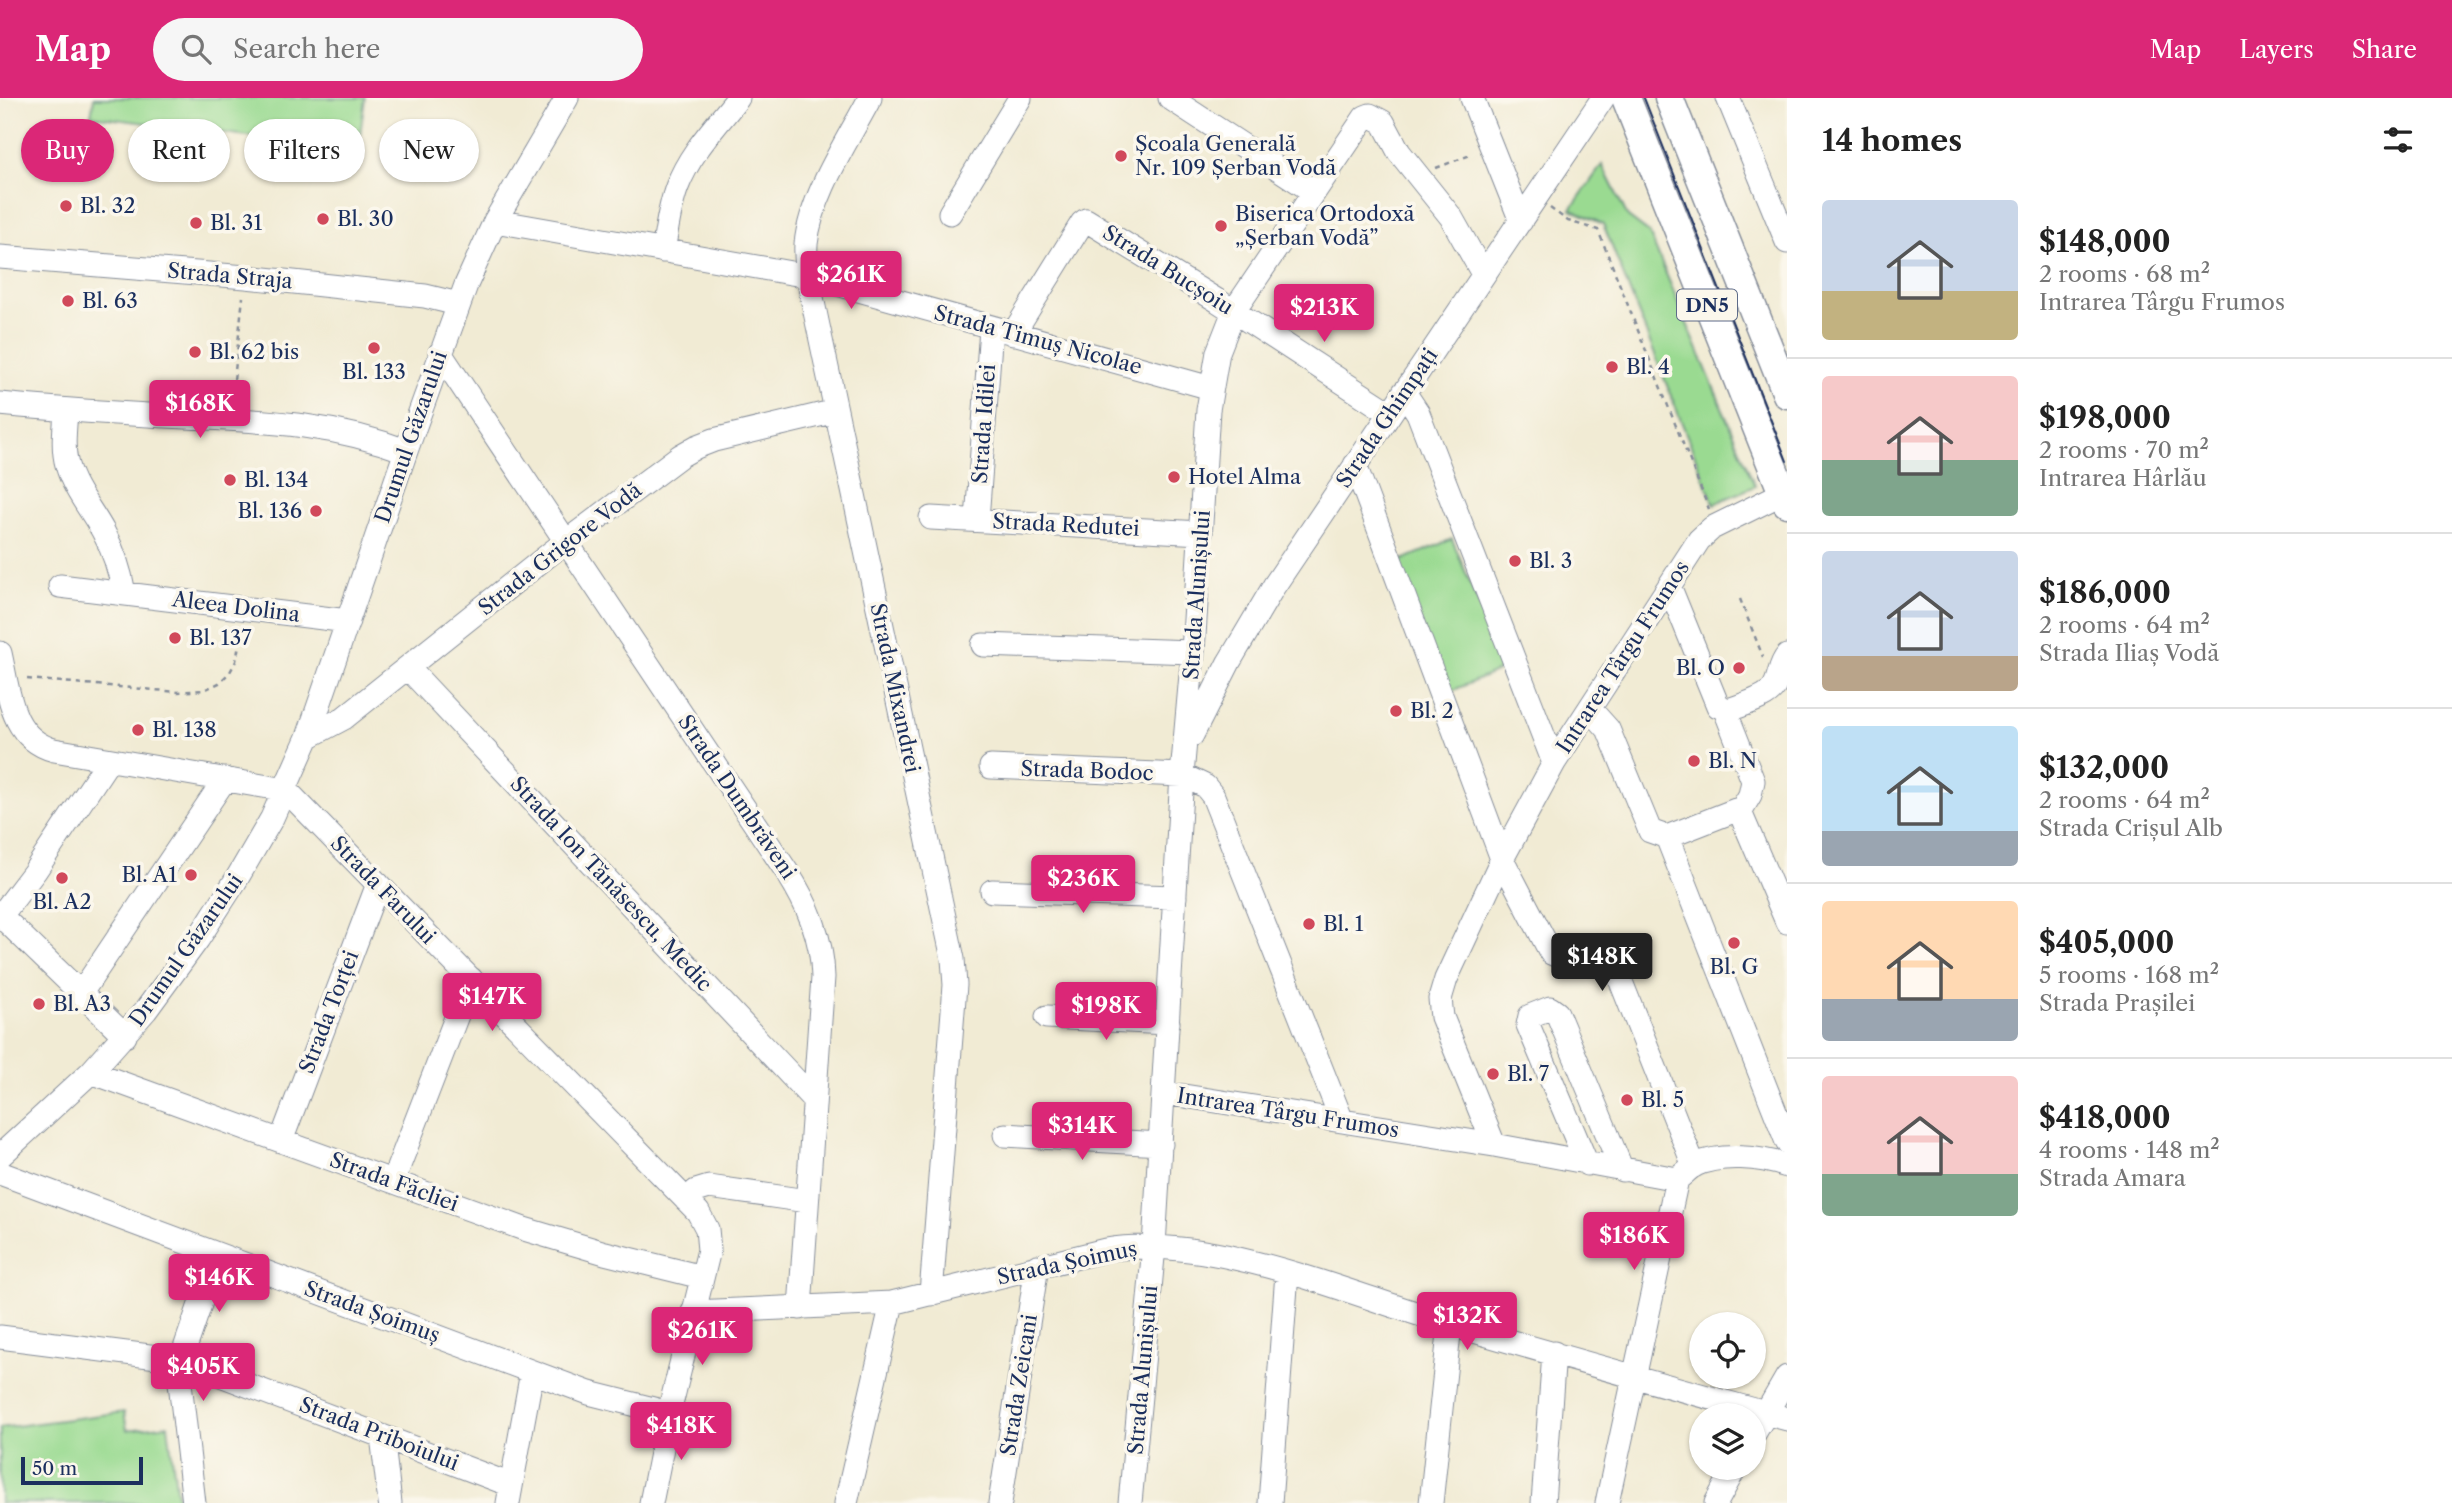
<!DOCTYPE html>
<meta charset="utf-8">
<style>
body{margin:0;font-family:"Libre Caslon Text",serif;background:#f6f6f6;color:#222;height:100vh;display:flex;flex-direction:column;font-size:26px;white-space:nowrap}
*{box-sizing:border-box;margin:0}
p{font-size:23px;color:#767676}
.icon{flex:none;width:38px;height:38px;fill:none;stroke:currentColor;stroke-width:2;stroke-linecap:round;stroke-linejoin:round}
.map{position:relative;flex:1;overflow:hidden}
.drawer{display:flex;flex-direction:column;background:#fff;width:665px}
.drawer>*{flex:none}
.top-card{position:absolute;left:21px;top:21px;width:665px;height:63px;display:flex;gap:14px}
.tools{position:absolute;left:1689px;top:1214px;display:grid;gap:14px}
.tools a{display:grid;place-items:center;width:77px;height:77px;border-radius:50%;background:#fff;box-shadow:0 2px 5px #0004;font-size:35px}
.scale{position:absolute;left:21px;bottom:18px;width:122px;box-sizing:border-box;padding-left:7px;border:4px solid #1b2f5e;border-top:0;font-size:19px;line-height:24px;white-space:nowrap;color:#1b2f5e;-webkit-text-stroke:5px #fbf7ec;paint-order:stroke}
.price{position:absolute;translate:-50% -60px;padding:0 16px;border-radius:7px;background:#db2777;color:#fff;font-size:23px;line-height:46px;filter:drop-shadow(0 2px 4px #0008)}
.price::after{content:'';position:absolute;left:50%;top:42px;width:21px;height:16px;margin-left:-10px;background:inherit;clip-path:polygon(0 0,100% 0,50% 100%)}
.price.current{background:#222;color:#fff}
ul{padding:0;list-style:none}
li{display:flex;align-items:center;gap:21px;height:175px;padding:0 35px}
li+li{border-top:2px solid #e0e0e0}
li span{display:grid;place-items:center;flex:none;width:196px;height:140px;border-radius:7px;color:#555}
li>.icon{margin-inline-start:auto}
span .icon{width:84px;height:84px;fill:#fffc;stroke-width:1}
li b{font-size:30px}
h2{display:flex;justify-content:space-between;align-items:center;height:84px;padding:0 35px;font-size:30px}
.pill{padding:0 24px;border-radius:32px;background:#fff;box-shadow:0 2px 5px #0004;font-size:24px;line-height:63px}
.pill.current{background:#db2777;color:#fff}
header{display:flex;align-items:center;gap:42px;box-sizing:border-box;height:98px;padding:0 35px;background:#db2777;color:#fff}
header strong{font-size:33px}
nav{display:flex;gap:38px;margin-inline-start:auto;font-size:24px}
.search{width:490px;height:63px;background:#f6f6f6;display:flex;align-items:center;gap:18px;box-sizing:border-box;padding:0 24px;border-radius:38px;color:#767676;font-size:26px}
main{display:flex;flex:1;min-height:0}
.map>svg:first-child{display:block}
.green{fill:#9ada91;stroke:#5a8478;stroke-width:2}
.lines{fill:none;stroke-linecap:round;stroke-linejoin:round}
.minor-casing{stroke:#868d99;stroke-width:25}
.major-casing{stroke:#868d99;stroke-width:31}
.path{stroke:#868d99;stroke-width:2.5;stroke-dasharray:5 5;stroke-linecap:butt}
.minor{stroke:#fff;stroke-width:23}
.major{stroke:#fff;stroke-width:28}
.tram{stroke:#1b2f5e;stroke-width:2}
.poi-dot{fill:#d1495b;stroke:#fbf7ec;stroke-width:2.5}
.labels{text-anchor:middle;stroke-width:7;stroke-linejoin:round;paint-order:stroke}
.shield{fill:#fbf7ec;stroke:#5e6b89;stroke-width:2}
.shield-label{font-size:19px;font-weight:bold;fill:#1b2f5e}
.poi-label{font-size:21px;fill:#1b2f5e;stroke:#fbf7ec;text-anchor:start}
.street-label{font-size:21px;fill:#1b2f5e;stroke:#fbf7ec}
</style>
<header>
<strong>Map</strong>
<div class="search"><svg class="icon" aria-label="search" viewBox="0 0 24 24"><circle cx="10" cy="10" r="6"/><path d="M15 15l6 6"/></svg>Search here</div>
<nav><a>Map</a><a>Layers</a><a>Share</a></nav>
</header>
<main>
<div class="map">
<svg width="1787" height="1405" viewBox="0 0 1787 1405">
<rect width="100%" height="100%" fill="#fbf7ec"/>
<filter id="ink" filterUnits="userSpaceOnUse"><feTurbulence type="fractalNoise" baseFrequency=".0143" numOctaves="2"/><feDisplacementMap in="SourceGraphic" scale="14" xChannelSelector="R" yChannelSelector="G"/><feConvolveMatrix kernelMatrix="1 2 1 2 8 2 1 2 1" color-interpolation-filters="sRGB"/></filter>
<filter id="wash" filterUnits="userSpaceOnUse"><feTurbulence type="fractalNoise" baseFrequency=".00686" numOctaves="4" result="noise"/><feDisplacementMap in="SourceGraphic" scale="28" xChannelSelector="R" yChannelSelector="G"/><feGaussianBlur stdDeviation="1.57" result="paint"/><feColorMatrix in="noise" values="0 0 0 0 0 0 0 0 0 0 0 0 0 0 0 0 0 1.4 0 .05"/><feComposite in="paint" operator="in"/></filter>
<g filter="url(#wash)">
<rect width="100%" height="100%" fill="#f1ebd4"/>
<path class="green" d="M94,0H365L358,52L91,18Z
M1602,67L1628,119L1649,135L1755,388L1714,406L1603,126L1571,111Z
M1452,441L1505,570L1447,595L1393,466Z
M124,1314L127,1332L168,1327L178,1405H0V1330Z"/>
</g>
<g filter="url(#ink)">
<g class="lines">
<defs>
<path id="minor" d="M870,0C847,44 811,97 806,146C805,162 808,179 811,195L953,861L955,887L931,1196
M1170,0L1314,94
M1472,0L1521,123
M1728,0L1787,144
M950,115L1020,0
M495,123L808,178L1211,290
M663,153C667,132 669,110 677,89C689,56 716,28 738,0
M0,159L246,179L425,198L458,206
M1013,236L1082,125L1086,122L1218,203L1390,315
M440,255L787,774C808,807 822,839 823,879L800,1210
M1404,294L1418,315L1554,665
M0,306C62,312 124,316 186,319C264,323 331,325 406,353
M66,313C65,330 62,349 67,367C74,392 91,411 103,433C114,453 120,473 124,495
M1355,367L1502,761L1551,855L1565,861L1604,856L1612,861L1694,1068
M931,420L1201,435
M977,422L991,230
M60,488L348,523
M1670,490L1718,608L1729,612C1741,607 1766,601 1774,589C1780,579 1779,567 1787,558
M983,547L1193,554
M0,555C9,594 10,640 54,652L286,692L698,1114L707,1131L709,1152L669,1315L651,1405
M408,570L814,1002
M1590,611L1608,631L1650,733L1667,739
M1725,612L1753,683L1750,697L1740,714
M1192,637L1229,564L1274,488L1603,0
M308,639L344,620L551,455L680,358L696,349L714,342L836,313
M991,669L1182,677L1205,688L1213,698L1342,1023
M1740,714L1787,824
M1667,739L1787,1044
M1667,739L1736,712L1740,714
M992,793L1175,799
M1,818L125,938
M0,819L35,773L109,662
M81,895L225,681
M1047,919L1168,925
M91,974L524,1131L605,1155L702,1179
M1165,995L1494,1047L1677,1081C1683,1077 1689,1070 1695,1067C1722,1055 1760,1059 1787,1068
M1005,1037L1161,1046
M281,1043L378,786
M1494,1047L1442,919L1440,901L1446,881L1502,761L1554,665L1699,442L1712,430L1783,395
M0,1058L91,974L146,912L198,841L236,782L272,720L308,639L406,353L466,187L495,123L567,0
M1587,1066L1528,927L1530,918L1550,910L1557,915L1622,1072
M0,1075L589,1295L669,1315
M393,1083L471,881
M686,1102L696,1093L709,1089L807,1103
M693,1214L892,1205L1106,1152C1212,1135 1348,1196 1450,1226C1562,1259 1675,1290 1787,1321
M0,1239L181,1262L511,1387
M1754,1336L1787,1279
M382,1338L390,1405
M194,1405L179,1276L181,1262L217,1157
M508,1405L532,1274
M846,1405L892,1205
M1000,1405L1037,1168
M1130,1405L1154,1148L1182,677L1193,554L1208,312L1218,254L1234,213L1365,19L1370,17L1383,24L1399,54L1451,119L1483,176
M1270,1405L1287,1175
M1431,1405L1450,1226
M1543,1405L1554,1255
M1607,1405L1677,1081
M1716,1405L1735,1370"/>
<path id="major" d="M1626,0L1787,405
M1669,0L1787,296"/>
</defs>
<use href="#minor" class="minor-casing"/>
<use href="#major" class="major-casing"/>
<path class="path" d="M1436,70L1473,56
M1550,110L1568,123L1598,132L1709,411
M232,301L243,199
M1740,501L1763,559
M27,581L178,594L204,592L219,585L230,574L236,563L242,531"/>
<use href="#minor" class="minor"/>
<use href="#major" class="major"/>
<path class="tram" d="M1644,0L1787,363"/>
</g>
</g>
<g class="poi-dot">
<circle cx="1121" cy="58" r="7"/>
<circle cx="66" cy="108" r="7"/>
<circle cx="323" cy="121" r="7"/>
<circle cx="196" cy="125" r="7"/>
<circle cx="1221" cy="128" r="7"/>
<circle cx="68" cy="203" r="7"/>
<circle cx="374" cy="250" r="7"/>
<circle cx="195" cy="254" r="7"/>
<circle cx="1612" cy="269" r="7"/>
<circle cx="1174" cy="379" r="7"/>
<circle cx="230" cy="382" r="7"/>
<circle cx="316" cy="413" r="7"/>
<circle cx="1515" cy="463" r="7"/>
<circle cx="175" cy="540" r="7"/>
<circle cx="1739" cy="570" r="7"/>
<circle cx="1396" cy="613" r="7"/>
<circle cx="138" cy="632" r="7"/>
<circle cx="1694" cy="663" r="7"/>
<circle cx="191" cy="777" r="7"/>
<circle cx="62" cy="780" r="7"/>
<circle cx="1309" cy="826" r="7"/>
<circle cx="1734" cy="845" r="7"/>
<circle cx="39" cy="906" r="7"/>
<circle cx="1493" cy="976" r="7"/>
<circle cx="1627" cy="1002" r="7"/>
</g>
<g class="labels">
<rect class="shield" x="1677" y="191.5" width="60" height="31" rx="5"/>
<g class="shield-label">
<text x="1707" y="214">DN5</text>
</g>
<g class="poi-label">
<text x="1135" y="53">Școala Generală<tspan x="1135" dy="24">Nr. 109 Șerban Vodă</tspan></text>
<text x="80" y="115">Bl. 32</text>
<text x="1235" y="123">Biserica Ortodoxă<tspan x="1235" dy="24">„Șerban Vodă”</tspan></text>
<text x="337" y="128">Bl. 30</text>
<text x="210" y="132">Bl. 31</text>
<text x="82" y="210">Bl. 63</text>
<text x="209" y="261">Bl. 62 bis</text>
<text x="1626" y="276">Bl. 4</text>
<text x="374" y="281" text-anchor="middle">Bl. 133</text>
<text x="1188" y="386">Hotel Alma</text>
<text x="244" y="389">Bl. 134</text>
<text x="302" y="420" text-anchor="end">Bl. 136</text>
<text x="1529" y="470">Bl. 3</text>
<text x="189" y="547">Bl. 137</text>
<text x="1725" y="577" text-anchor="end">Bl. O</text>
<text x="1410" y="620">Bl. 2</text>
<text x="152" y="639">Bl. 138</text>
<text x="1708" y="670">Bl. N</text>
<text x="177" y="784" text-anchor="end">Bl. A1</text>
<text x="62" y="811" text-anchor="middle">Bl. A2</text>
<text x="1323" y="833">Bl. 1</text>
<text x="1734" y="876" text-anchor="middle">Bl. G</text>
<text x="53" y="913">Bl. A3</text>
<text x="1507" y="983">Bl. 7</text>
<text x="1641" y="1009">Bl. 5</text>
</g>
<g class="street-label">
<text transform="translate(1168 172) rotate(32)" y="7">Strada Bucșoiu</text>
<text transform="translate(230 178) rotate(5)" y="7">Strada Straja</text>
<text transform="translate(1038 242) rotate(15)" y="7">Strada Timuș Nicolae</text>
<text transform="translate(1387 320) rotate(-56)" y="7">Strada Ghimpați</text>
<text transform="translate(984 326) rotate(-86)" y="7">Strada Idilei</text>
<text transform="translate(411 339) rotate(-71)" y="7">Drumul Găzarului</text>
<text transform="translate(1066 427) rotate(3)" y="7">Strada Redutei</text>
<text transform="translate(560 451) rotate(-38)" y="7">Strada Grigore Vodă</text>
<text transform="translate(1197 497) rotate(-86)" y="7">Strada Alunișului</text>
<text transform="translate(236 509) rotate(7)" y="7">Aleea Dolina</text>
<text transform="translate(1623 559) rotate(-57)" y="7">Intrarea Târgu Frumos</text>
<text transform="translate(895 590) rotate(78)" y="7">Strada Mixandrei</text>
<text transform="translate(1087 673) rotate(2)" y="7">Strada Bodoc</text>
<text transform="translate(737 699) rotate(56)" y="7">Strada Dumbrăveni</text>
<text transform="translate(611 786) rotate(47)" y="7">Strada Ion Tănăsescu, Medic</text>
<text transform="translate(383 792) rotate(46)" y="7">Strada Farului</text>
<text transform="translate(186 852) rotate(-55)" y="7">Drumul Găzarului</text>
<text transform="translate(329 914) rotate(-69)" y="7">Strada Torței</text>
<text transform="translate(1288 1015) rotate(9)" y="7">Intrarea Târgu Frumos</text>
<text transform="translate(394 1084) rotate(20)" y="7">Strada Făcliei</text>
<text transform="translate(1067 1165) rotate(-12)" y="7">Strada Șoimuș</text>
<text transform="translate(372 1214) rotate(20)" y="7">Strada Șoimuș</text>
<text transform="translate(1143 1272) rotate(-85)" y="7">Strada Alunișului</text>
<text transform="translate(1019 1287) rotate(-81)" y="7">Strada Zeicani</text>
<text transform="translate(379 1336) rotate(21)" y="7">Strada Priboiului</text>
</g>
</g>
</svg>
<div class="tools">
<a><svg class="icon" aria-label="locate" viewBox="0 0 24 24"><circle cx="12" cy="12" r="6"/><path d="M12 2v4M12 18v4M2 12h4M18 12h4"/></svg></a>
<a><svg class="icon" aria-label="layers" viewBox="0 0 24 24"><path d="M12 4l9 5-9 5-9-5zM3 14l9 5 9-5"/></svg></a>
</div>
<div class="scale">50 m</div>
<b class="price" style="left:851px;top:213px">$261K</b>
<b class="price" style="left:1324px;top:246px">$213K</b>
<b class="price" style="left:200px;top:342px">$168K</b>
<b class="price" style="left:1083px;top:817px">$236K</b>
<b class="price current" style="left:1602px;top:895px">$148K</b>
<b class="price" style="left:492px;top:935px">$147K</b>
<b class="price" style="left:1106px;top:944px">$198K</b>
<b class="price" style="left:1082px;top:1064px">$314K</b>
<b class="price" style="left:1634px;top:1174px">$186K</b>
<b class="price" style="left:219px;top:1216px">$146K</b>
<b class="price" style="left:1467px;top:1254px">$132K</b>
<b class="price" style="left:702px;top:1269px">$261K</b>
<b class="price" style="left:203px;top:1305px">$405K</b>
<b class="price" style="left:681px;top:1364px">$418K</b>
<div class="top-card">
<a class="pill current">Buy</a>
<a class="pill">Rent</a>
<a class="pill">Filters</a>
<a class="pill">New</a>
</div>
</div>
<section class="drawer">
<h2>14 homes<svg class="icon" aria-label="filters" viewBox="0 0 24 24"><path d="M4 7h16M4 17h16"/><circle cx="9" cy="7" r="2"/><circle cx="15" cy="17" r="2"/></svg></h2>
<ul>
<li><span style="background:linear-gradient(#c9d6e8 65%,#c2b280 0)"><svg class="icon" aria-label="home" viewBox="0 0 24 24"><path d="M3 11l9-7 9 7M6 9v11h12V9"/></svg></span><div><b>$148,000</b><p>2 rooms · 68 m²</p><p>Intrarea Târgu Frumos</p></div></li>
<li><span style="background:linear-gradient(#f6c9c9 60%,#7fa58c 0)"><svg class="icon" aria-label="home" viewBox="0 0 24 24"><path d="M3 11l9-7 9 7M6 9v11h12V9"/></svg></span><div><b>$198,000</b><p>2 rooms · 70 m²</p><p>Intrarea Hârlău</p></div></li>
<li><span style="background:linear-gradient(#c9d6e8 75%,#b9a48a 0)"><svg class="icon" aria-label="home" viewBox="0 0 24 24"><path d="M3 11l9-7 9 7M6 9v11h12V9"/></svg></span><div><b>$186,000</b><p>2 rooms · 64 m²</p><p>Strada Iliaș Vodă</p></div></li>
<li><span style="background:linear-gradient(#bfe0f5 75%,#9aa5b1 0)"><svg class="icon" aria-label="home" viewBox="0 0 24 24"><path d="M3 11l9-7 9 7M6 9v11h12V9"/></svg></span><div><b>$132,000</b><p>2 rooms · 64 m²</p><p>Strada Crișul Alb</p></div></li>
<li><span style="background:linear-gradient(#ffd9b3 70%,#9aa5b1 0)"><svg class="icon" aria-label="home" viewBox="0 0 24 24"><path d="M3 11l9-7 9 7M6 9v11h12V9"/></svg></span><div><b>$405,000</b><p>5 rooms · 168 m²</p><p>Strada Prașilei</p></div></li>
<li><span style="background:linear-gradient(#f6c9c9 70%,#7fa58c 0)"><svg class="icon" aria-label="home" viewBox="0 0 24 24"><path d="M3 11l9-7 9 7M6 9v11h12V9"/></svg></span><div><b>$418,000</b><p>4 rooms · 148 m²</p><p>Strada Amara</p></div></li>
</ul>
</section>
</main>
